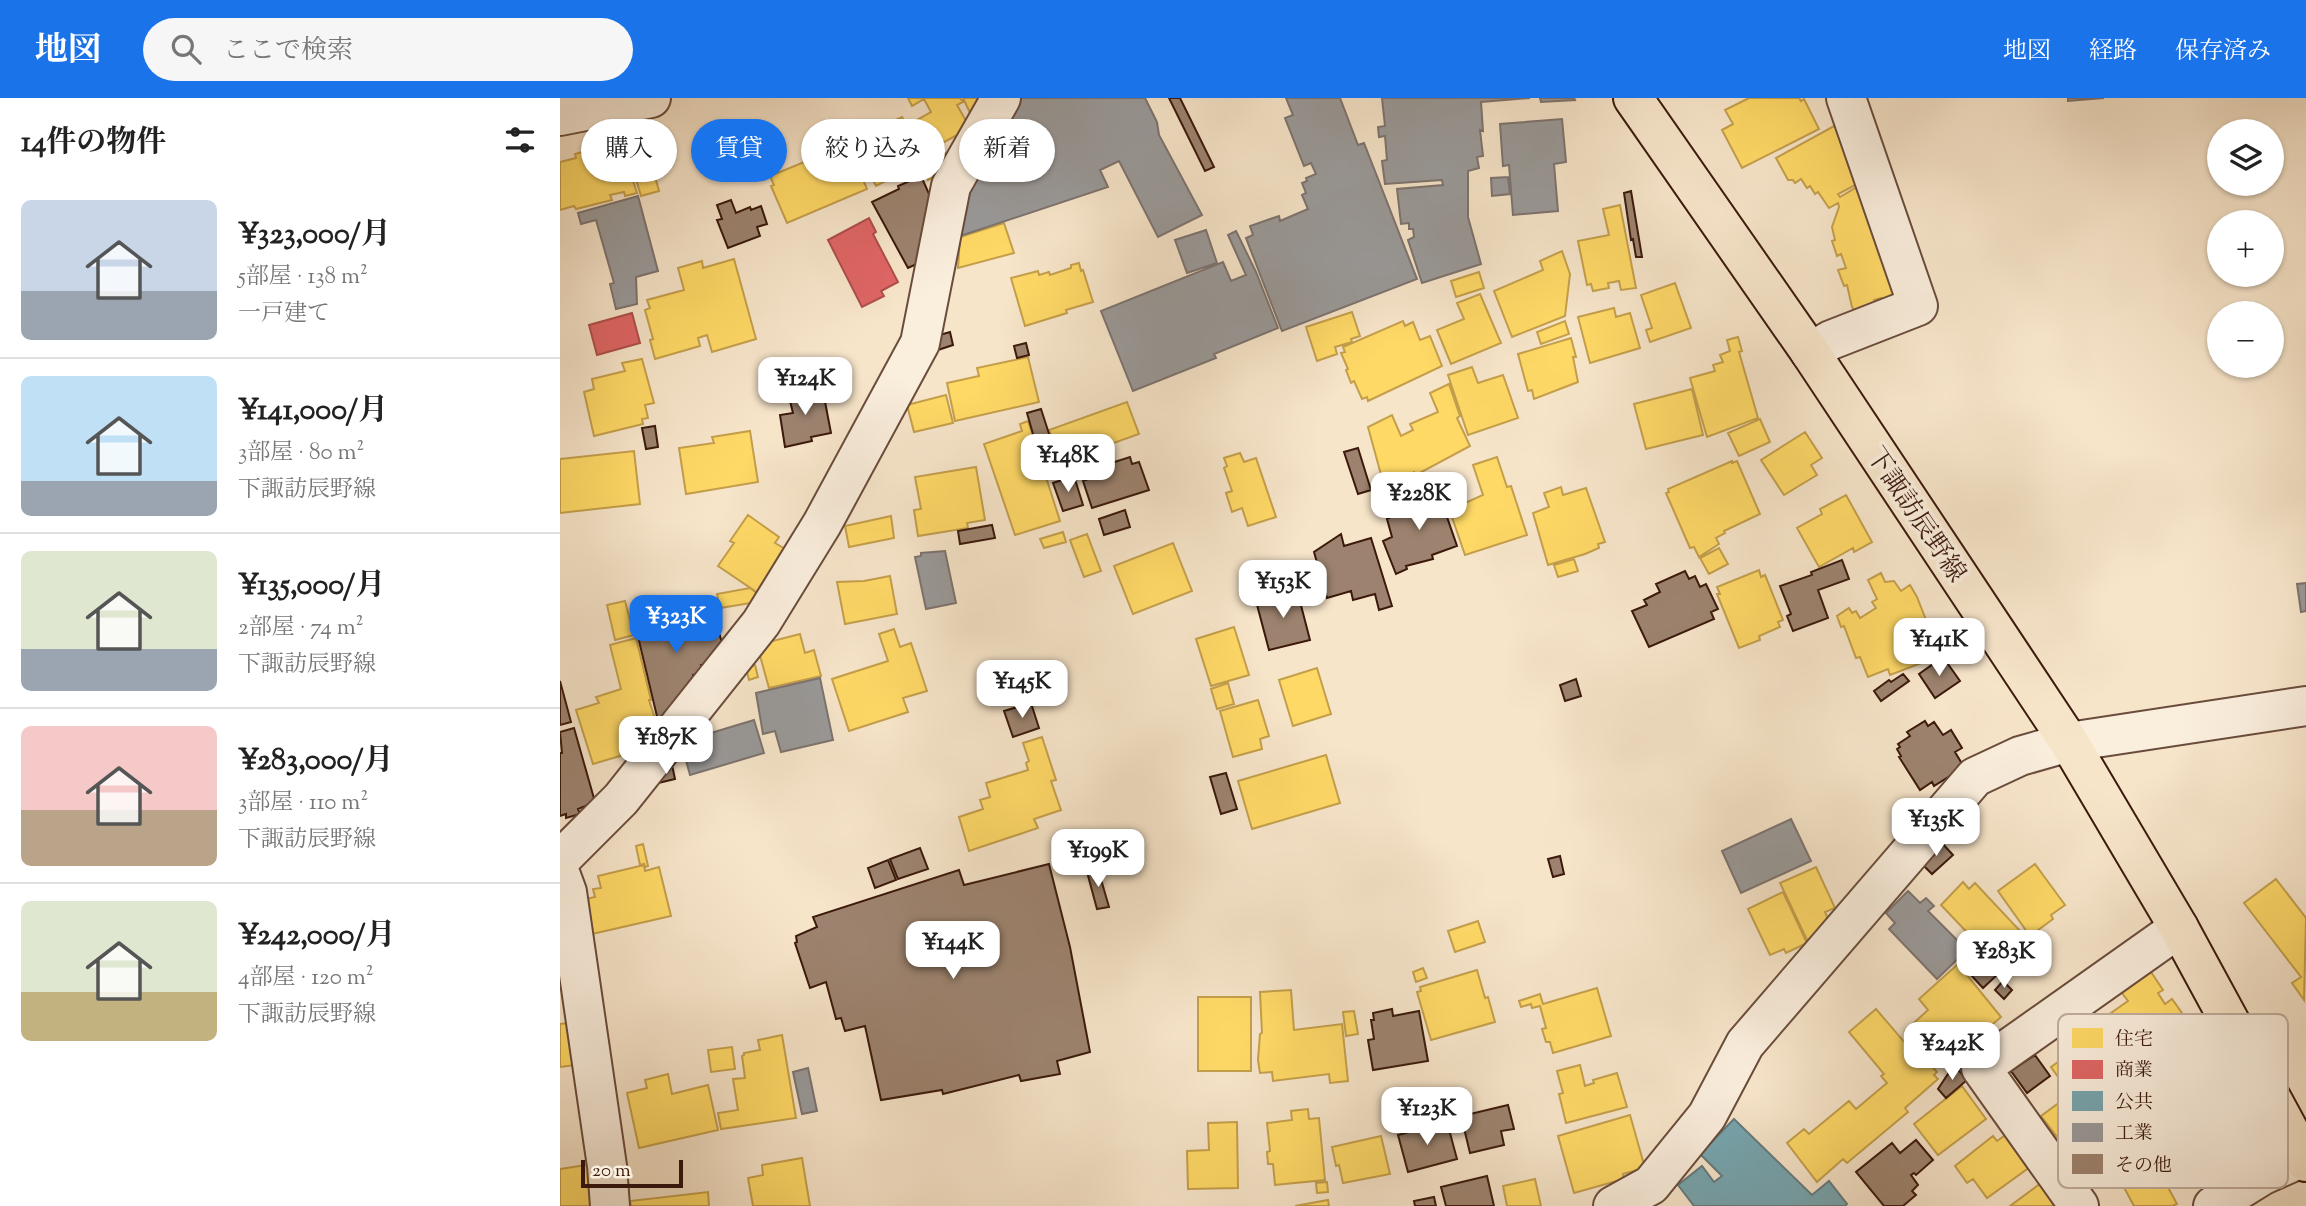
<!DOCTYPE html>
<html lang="ja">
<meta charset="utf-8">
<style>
body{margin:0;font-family:"Sorts Mill Goudy","Noto Serif JP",serif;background:#f6f6f6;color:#222;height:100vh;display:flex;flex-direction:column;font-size:26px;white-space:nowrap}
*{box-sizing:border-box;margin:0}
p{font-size:23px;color:#767676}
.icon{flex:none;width:38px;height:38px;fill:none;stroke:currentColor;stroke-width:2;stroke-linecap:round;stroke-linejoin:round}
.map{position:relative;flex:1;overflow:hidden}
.details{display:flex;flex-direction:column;background:#fff;width:560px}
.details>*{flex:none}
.guide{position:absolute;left:21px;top:21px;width:665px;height:63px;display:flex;gap:14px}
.controls{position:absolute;left:1647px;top:21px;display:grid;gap:14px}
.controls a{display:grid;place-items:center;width:77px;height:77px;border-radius:50%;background:#fff;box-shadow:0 2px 5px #0004;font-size:35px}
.scale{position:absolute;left:21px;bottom:18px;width:102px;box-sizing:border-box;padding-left:7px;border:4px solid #3b190c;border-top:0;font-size:19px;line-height:24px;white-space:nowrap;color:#3b190c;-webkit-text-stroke:5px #faeedd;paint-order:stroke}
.price{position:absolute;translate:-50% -60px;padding:0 16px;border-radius:14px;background:#fff;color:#222;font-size:23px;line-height:46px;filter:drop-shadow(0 2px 4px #0008)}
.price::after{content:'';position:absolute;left:50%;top:42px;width:21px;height:16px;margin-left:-10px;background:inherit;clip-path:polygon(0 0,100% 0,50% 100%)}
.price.current{background:#1a73e8;color:#fff}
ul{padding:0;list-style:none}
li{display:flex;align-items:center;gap:21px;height:175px;padding:0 21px}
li+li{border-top:2px solid #e0e0e0}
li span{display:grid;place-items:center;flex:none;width:196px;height:140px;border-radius:10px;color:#555}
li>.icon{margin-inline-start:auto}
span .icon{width:84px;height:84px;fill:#fffc;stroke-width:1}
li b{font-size:30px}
h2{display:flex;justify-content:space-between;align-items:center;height:84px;padding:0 21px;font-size:30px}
.chip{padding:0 24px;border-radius:32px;background:#fff;box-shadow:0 2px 5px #0004;font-size:24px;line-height:63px}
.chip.current{background:#1a73e8;color:#fff}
header{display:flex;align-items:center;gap:42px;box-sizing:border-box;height:98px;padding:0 35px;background:#1a73e8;color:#fff}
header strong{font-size:33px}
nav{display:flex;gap:38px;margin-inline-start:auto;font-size:24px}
.search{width:490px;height:63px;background:#f6f6f6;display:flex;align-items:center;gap:18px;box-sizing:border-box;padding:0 24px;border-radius:38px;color:#767676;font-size:26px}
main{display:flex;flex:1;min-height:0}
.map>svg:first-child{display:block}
.homes{fill:#ffd966;stroke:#c49f4b;stroke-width:2}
.shops{fill:#e06666;stroke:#ae4f4b;stroke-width:2}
.public{fill:#76a5af;stroke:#647b7e;stroke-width:2}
.industry{fill:#999;stroke:#7d736f;stroke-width:2}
.building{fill:#9d836f;stroke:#3b190c;stroke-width:2}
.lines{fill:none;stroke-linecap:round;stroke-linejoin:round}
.minor-casing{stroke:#6a4c3c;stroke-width:42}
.major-casing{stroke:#3b190c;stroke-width:42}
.minor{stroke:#faeedd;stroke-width:38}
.major{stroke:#f7e5ca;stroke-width:38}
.labels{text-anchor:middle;stroke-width:7;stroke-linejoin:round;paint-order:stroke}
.street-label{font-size:26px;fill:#3b190c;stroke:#faeedd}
.key{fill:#faeedd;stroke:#c1ae9e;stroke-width:2}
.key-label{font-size:19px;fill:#3b190c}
</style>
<header>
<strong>地図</strong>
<div class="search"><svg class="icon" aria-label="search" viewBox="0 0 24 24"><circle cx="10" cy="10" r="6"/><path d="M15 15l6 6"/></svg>ここで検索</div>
<nav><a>地図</a><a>経路</a><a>保存済み</a></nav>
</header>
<main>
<section class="details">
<h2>14件の物件<svg class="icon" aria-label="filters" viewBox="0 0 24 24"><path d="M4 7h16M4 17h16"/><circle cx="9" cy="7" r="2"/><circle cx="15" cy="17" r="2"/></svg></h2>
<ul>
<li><span style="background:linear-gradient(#c9d6e8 65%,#9aa5b1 0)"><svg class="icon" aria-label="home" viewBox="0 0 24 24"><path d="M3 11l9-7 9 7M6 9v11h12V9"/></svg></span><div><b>¥323,000/月</b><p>5部屋 · 138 m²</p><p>一戸建て</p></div></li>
<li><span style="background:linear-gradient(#bfe0f5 75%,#9aa5b1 0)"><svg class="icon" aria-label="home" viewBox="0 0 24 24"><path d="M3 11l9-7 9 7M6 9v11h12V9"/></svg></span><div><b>¥141,000/月</b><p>3部屋 · 80 m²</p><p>下諏訪辰野線</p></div></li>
<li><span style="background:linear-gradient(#dfe7d0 70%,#9aa5b1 0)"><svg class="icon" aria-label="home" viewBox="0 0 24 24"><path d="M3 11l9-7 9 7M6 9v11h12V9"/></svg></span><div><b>¥135,000/月</b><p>2部屋 · 74 m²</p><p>下諏訪辰野線</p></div></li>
<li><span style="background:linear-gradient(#f6c9c9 60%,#b9a48a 0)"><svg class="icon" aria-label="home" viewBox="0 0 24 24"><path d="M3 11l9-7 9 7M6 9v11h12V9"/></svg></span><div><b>¥283,000/月</b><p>3部屋 · 110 m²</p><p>下諏訪辰野線</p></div></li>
<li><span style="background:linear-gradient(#dfe7d0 65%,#c2b280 0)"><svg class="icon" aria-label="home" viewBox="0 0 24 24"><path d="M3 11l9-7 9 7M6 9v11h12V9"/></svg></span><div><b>¥242,000/月</b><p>4部屋 · 120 m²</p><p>下諏訪辰野線</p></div></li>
</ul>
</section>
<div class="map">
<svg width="1746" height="1108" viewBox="0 0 1746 1108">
<rect width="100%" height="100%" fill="#f7e5ca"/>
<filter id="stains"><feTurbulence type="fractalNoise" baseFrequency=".00286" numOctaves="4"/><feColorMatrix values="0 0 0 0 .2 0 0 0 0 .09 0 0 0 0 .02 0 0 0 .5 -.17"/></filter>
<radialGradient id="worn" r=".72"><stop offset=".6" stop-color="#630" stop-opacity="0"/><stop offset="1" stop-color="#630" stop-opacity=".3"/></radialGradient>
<path class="homes" d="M348,0H400L403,4L397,7L410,30L364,55L348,27L371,14L364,1L352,8Z
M403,0H427L414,23Z
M1189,0H1239L1241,3L1244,1L1259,31L1182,70L1162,32L1173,26L1165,12Z
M342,19L365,63L316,88L292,42Z
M1276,27L1301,84L1278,96L1280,99L1302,86L1338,194L1333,196L1336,203L1323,208L1321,200L1314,202L1315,205L1295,213L1292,209L1287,187L1284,188L1278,172L1286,170L1281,156L1277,158L1272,143L1275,142L1272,129L1279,109L1278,105L1269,110L1258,94L1255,96L1250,88L1247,90L1241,81L1235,85L1233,82H1228L1216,60Z
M83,35L99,93L81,98L64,40Z
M288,46L307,91L227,125L211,88L214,87L210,78Z
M37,50L38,53L52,50L60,80L71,77L77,95L65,98L64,94L50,97L52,102L16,111L14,108L0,112V64L16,60L15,56Z
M388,54L384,73L368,82L361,69Z
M1060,107L1076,190L1061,192L1059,183L1048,185L1049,190L1033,193L1031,186L1027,187L1018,143L1049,137L1043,111Z
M444,125L454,155L398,170L400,139Z
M1002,153L1010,176L1005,218L952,239L934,193L983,172L980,163Z
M174,161L196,241L152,254L147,237L138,240L140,248L95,261L90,242L93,241L85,212L90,210L87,202L124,192L118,170L142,163L143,170Z
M519,165L521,173L523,172L533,204L506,212L507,215L465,228L451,180L478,173L479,177L489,174L490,177L511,170V167Z
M919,174L924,190L896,199L891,183Z
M1115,185L1131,230L1090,244L1086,232L1092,230L1081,197Z
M920,196L941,245L891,266L877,232L904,221L897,205Z
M1054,210L1056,219L1070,215L1080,250L1030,265L1018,219Z
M792,214L800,238L791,241L792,244L775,249L777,256L757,263L746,229Z
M843,223L845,228L853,224L860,242L870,238L882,268L808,303L807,299L802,301L794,283L791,285L786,272L788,271L781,255L785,254L783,249Z
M1005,223L1009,236L981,246L977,234Z
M1178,239L1182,253L1179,254L1198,320L1147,339L1130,280L1155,273L1153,267L1163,264L1160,257L1170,253L1167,242Z
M1011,240L1016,259H1013L1018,284L974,301L972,292L968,293L958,256Z
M468,259L479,304L395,323L387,285L419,278L417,270Z
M82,261L94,305L85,307L88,320L82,321L83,326L34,338L24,294L34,291L32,281L65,273L62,265Z
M912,269L918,285L943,277L958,320L908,337L888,277Z
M889,286L900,318L897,320L910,348L856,377L854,374L839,382L837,378L823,384L808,329L832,317L841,338L853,332L850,326L878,314L870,295Z
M1132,291L1143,337L1086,351L1074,306Z
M386,297L393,325L354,334L347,307Z
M567,304L579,336L501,364L489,332Z
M1200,321L1210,344L1179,358L1168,335Z
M468,323L500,423L455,437L424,346L462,333L460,326Z
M190,333L198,384L126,396L119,350L154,345L152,339Z
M1245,334L1262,360L1251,367L1257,377L1224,397L1201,362Z
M74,353L80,406L0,415V361Z
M680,355L684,364L696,360L716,419L688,428L682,410L672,414L666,395L672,393L664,370L667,368L664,360Z
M937,359L947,389L951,388L967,437L905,457L883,393L891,390L896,409L923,397L913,367Z
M1172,363V365L1177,363L1200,416L1164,433L1165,435L1156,440L1159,446L1139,459L1134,449L1130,450L1106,395L1109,394L1108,391Z
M416,369L425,422L407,425L408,430L358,438L354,412L361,411L355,379Z
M1001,389L1003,397L1026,390L1045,444L1038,446L1039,450L1025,456L988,467L973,415L989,409L984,395Z
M1286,397L1312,444L1294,454L1293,450L1259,469L1237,430L1262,416L1260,411Z
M188,417L219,439L215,445L227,452L198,495L158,468L174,445L170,443Z
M331,418L334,440L289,449L285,428Z
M503,434L506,444L484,450L480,441Z
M527,436L541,473L524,479L510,442Z
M613,445L632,493L573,516L554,468Z
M1159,450L1168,466L1149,476L1140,460Z
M1014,461L1018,473L998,479L994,467Z
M1199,472L1201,479L1205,477L1223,522L1218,524L1220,529L1199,538L1200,542L1179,550L1157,496H1160L1157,489Z
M1321,475L1325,484L1334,483L1341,493L1350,487L1357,499L1380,558L1330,577L1328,571L1308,579L1300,559L1296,560L1284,528L1281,529L1277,518L1289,510L1292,515L1296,513L1300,520L1316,510L1312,504L1317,501L1308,482Z
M330,478L337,516L285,526L277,484L304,483Z
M190,490L198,496L203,503L160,510L157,496Z
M65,503L74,537L55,542L47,507Z
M674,529L689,577L651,588L636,541Z
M334,531L340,549L351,545L367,593L343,600L348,614L289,633L272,581L328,563L319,536Z
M240,536L245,555L254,552L261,578L209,590L197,547Z
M76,540L91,602H89L99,633L82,638L83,642L67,646L70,655L33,666L16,612L39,605L36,599L61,591L50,547Z
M195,567L198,579L189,582L186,570Z
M757,570L771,616L733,628L719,582Z
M668,585L674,606L657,611L651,591Z
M698,602L709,638L700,641L702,651L673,659L660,613Z
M482,639L496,682L491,683L501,712L474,721L478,730L409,753L399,719L423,711L420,702L430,699L426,685L468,672L466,665L469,663L463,645Z
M766,657L780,705L692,731L678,683Z
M83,746L88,768L85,769L84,766L80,767L76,748Z
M1475,766L1505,807L1491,817L1493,821L1470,838L1438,793Z
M84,767L85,773L99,769L111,818L32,836L26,801L35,799L33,791L41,790L38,778Z
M1256,769L1275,810L1265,814L1268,821L1248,844L1220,785Z
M1716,781L1746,820L1744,902L1732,885L1741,879L1684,805Z
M1403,784L1409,791L1415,785L1462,835L1458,838L1464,844L1439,868L1381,807Z
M1223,794L1247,845L1226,855L1224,851L1210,857L1188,811Z
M918,823L925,844L895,854L888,833Z
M1398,866L1441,919L1391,963L1388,959L1377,969L1345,933L1368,912L1359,901Z
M863,870L867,880L856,884L853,874Z
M917,872L925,900L928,899L935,924L871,942L857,894L861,893L860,889Z
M1591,874L1603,892L1598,895L1605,906L1612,901L1622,915L1616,919L1620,925L1548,975L1521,936L1568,903L1559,891L1581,876L1583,879Z
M1037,890L1051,938L993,955L990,944H986L982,931L986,930L980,908L972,910L971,906L961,909L959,903L980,896L983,906Z
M731,892L734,932L782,926L788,983L770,985L769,976L713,983L712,974L700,975L698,962L700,936L702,935L700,894Z
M638,899H691V973H638Z
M1316,911L1351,952L1355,949L1377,974L1374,977L1378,981L1345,1010L1348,1014L1287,1065L1283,1061L1257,1084L1227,1045L1244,1031L1249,1036L1289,1003L1296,1011L1327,985L1321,978L1324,976L1289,934Z
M794,913L798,936L786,938L783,914Z
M17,924L23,966L0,969V926Z
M222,937L236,1020L161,1031L158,1015L178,1012L173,981L185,980L182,958L184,957V955L200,952L198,942Z
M1522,947L1582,1028L1548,1053L1543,1046L1517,1065L1481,1018L1500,1004L1498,1001L1508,993L1491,969Z
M172,949L175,971L151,974L148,952Z
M1020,967L1025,988L1034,985L1033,982L1057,975L1067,1009L1006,1025L999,996L1003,995L997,973Z
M108,976L112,996L148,987L158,1032L79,1050L67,995L87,990L85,982Z
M1402,988L1426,1021L1378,1057L1354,1026Z
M748,1011L749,1021L759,1020L765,1082L715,1087L713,1066H708L707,1054L710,1053L707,1025L732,1022L731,1013Z
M1070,1017L1085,1070L1063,1076L1064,1081L1014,1095L998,1038Z
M677,1024L678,1090L628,1091L627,1053L649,1052L648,1025Z
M1447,1036L1470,1069L1427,1100L1413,1081L1407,1085L1395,1068L1433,1038L1437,1043Z
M821,1038L830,1076L783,1085L779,1067L776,1068L772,1049Z
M242,1060L250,1108H193L188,1080L203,1077L202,1067Z
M1594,1063L1617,1106L1612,1108H1574L1560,1082Z
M33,1066L39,1108H0V1071Z
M975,1081L981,1108H947L943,1088Z
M767,1084L768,1094L757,1095L756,1085Z
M1481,1085L1499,1108H1450Z
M148,1094L149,1108H71L70,1103Z
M768,1102L769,1108H735Z"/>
<path class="shops" d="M309,120L316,134L313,136L338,184L321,193L324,198L302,209L268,142Z
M72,215L80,245L37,257L29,227Z"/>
<path class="public" d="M1174,1021L1252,1097L1269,1083L1287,1106L1285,1108H1134L1118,1087L1142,1068L1154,1084L1162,1078L1140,1056Z"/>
<path class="industry" d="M454,0H585L597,24L599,37L642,117L598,139L559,63L540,72L548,89L400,138L407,87Z
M726,0H780L798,47L804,45L857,181L722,233L686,140L693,137L690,128L719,118L720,123L748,111L742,97L746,95L742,85L747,83L746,80L756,76L751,65L744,68L725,20L733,17Z
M822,0H970L921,4L923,33L920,32L923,58L917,59L919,70L908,73V119L921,166L862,185L848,142L854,139L853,131H849V125L841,126L837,91L883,87L882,82L825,86L822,63L827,62L825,38L819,39L818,29L825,28Z
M980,0H1014L1015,2L981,4Z
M1508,0H1544L1508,3Z
M1002,21L1006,64L994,66L998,113L953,117L949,67L943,68L940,26Z
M948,79L950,96L932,98L931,80Z
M78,98L98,173L76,179L77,206L56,211L50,186L54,185L36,122L21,126L18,115Z
M646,132L657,165L627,175L615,142Z
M676,133L696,174L718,230L654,256L656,260L573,293L541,213L663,164L671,183L686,177L668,137Z
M385,453L396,505L366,511L355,459L361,458V455Z
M1746,485V513L1741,514L1737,486Z
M260,580L273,642L221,654L215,633L203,636L196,595Z
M194,622L204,655L130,677L121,644Z
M1231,721L1251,763L1181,795L1162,753Z
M1348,793L1360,805L1366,800L1374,808L1368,813L1407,852L1377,881L1329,831L1335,825L1326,815Z
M248,970L257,1013L242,1016L233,974Z"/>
<path class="building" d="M609,0H620L654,69L645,73Z
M361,78L379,118L370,160L348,170L312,104L339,91L338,88Z
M1071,93L1082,159H1076L1073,141L1071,142L1064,95Z
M171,102L176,115L190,109L191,112L201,108L207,126L197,129L200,138L168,150L157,122L162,121L157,107Z
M390,234L393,247L372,254L376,238Z
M466,245L469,257L457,260L454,248Z
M262,288L271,335L251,339L252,343L225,349L220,317L233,315L228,295Z
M481,311L492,345L477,350L467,315Z
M95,328L98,349L86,351L82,330Z
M798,350L811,392L798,396L784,354Z
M570,359L572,366L579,364L589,392L532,410L523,383L544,375L542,368Z
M514,378L523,407L503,413L493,385Z
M878,393L897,448L872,457L873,461L846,468L847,471L836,476L823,443L832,439L827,421L840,414L837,407Z
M565,412L570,429L544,437L539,421Z
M432,427L435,440L400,446L398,433Z
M781,436L784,448L811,440L832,508L819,512L815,496L793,502L791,493L767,500L754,454Z
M1282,462L1289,481L1258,492L1268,520L1233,533L1227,518L1231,516L1220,488L1252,477L1251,474Z
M1125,473L1129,481L1135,478L1140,489L1146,486L1158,511L1151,514L1154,521L1089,549L1072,513L1087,507L1084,502L1100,494L1096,486Z
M737,492L750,542L709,552L696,503Z
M144,508L148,526L156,524L162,545L147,566L141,567L143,574L133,577L134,585L100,631L75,526Z
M1383,559L1400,583L1375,600L1359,576Z
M1343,576L1349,583L1321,603L1314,593L1329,582L1331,584Z
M1016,581L1021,598L1005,603L1000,587Z
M0,583L11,624L0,627Z
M471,605L479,630L453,639L444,613Z
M1365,623L1368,628L1374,624L1383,637L1391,632L1402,650L1395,654L1404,669L1374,688L1372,684L1360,692L1339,659L1341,658L1337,651L1340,649L1338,646L1350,638L1347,634Z
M14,630L35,704L18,711L20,716L6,720V716L0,718V655H2L0,634Z
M112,667L115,681L90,687Z
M666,675L677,711L661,716L650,679Z
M1380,743L1393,757L1372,776L1359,763Z
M360,750L368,771L338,781L330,761Z
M1000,758L1004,776L993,779L988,761Z
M328,762L336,782L315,790L308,770Z
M489,766L510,849L530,954L497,963L500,976L461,983L459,977L383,996L382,992L321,1002L305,928L285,933L281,920L276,921L266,884L250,890L235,845L237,844L236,838L257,829L253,819L399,772L404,787Z
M538,771L549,809L537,811L527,774Z
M1412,847L1438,876L1423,890L1399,864L1409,855L1407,852Z
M1443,883L1452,892L1444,901L1435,892Z
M832,911L833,918L859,913L868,963L813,972L808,942L814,941L811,922H814L813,915Z
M1475,957L1490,978L1467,995L1451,973Z
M1394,967L1407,982L1386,1000L1378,991Z
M948,1007L954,1031L941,1033L944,1047L910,1055L903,1026L908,1025L906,1017Z
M887,1024L897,1061L848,1074L838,1037Z
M1356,1042L1373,1062L1356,1077L1354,1075L1351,1077L1358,1087L1352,1093L1356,1097L1343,1108H1324L1296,1074L1332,1045L1340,1055Z
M927,1078L934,1108H886L881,1089Z
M874,1099L876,1108H855L854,1103Z"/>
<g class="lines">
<defs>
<path id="minor" d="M0,18L91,0
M1250,254L1271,242L1358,208L1286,0
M0,762L61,701L201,525L262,426L360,245L391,88L441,0
M0,775L7,794L47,1068L50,1108
M1053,1108L1091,1087L1147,1018L1185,946L1415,679L1460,658L1509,644L1746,608
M1519,1108L1421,970L1619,830
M1653,1108L1703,1077L1744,1059"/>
<path id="major" d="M1073,0L1250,254L1509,644L1619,830L1746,1064"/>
</defs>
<use href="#minor" class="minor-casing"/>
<use href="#major" class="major-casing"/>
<use href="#minor" class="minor"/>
<use href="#major" class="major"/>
</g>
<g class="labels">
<g class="street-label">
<text transform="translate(1357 416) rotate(56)" y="9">下諏訪辰野線</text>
</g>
</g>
<rect x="1498" y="916" width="230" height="174" rx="10" class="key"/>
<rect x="1512" y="930" width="31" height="20" fill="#ffd966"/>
<rect x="1512" y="962" width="31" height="19" fill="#e06666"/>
<rect x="1512" y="993" width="31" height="20" fill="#76a5af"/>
<rect x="1512" y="1025" width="31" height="19" fill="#999"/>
<rect x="1512" y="1056" width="31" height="20" fill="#9d836f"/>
<g class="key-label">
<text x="1555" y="947">住宅</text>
<text x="1555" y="978">商業</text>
<text x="1555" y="1010">公共</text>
<text x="1555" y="1041">工業</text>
<text x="1555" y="1073">その他</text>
</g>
<rect width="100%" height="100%" filter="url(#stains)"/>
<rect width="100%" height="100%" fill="url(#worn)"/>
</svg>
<div class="controls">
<a><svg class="icon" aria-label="layers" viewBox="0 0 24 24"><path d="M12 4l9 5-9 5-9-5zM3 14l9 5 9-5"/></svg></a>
<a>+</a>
<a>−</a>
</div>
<div class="scale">20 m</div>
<b class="price" style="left:245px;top:319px">¥124K</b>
<b class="price" style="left:508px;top:396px">¥148K</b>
<b class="price" style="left:859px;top:434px">¥228K</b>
<b class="price" style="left:723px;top:522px">¥153K</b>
<b class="price current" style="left:116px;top:557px">¥323K</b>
<b class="price" style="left:1379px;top:580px">¥141K</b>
<b class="price" style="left:462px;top:622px">¥145K</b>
<b class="price" style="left:106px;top:678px">¥187K</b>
<b class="price" style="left:1376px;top:760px">¥135K</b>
<b class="price" style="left:538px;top:791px">¥199K</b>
<b class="price" style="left:393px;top:883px">¥144K</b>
<b class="price" style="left:1444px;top:892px">¥283K</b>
<b class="price" style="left:1392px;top:984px">¥242K</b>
<b class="price" style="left:867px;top:1049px">¥123K</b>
<div class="guide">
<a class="chip">購入</a>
<a class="chip current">賃貸</a>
<a class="chip">絞り込み</a>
<a class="chip">新着</a>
</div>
</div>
</main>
